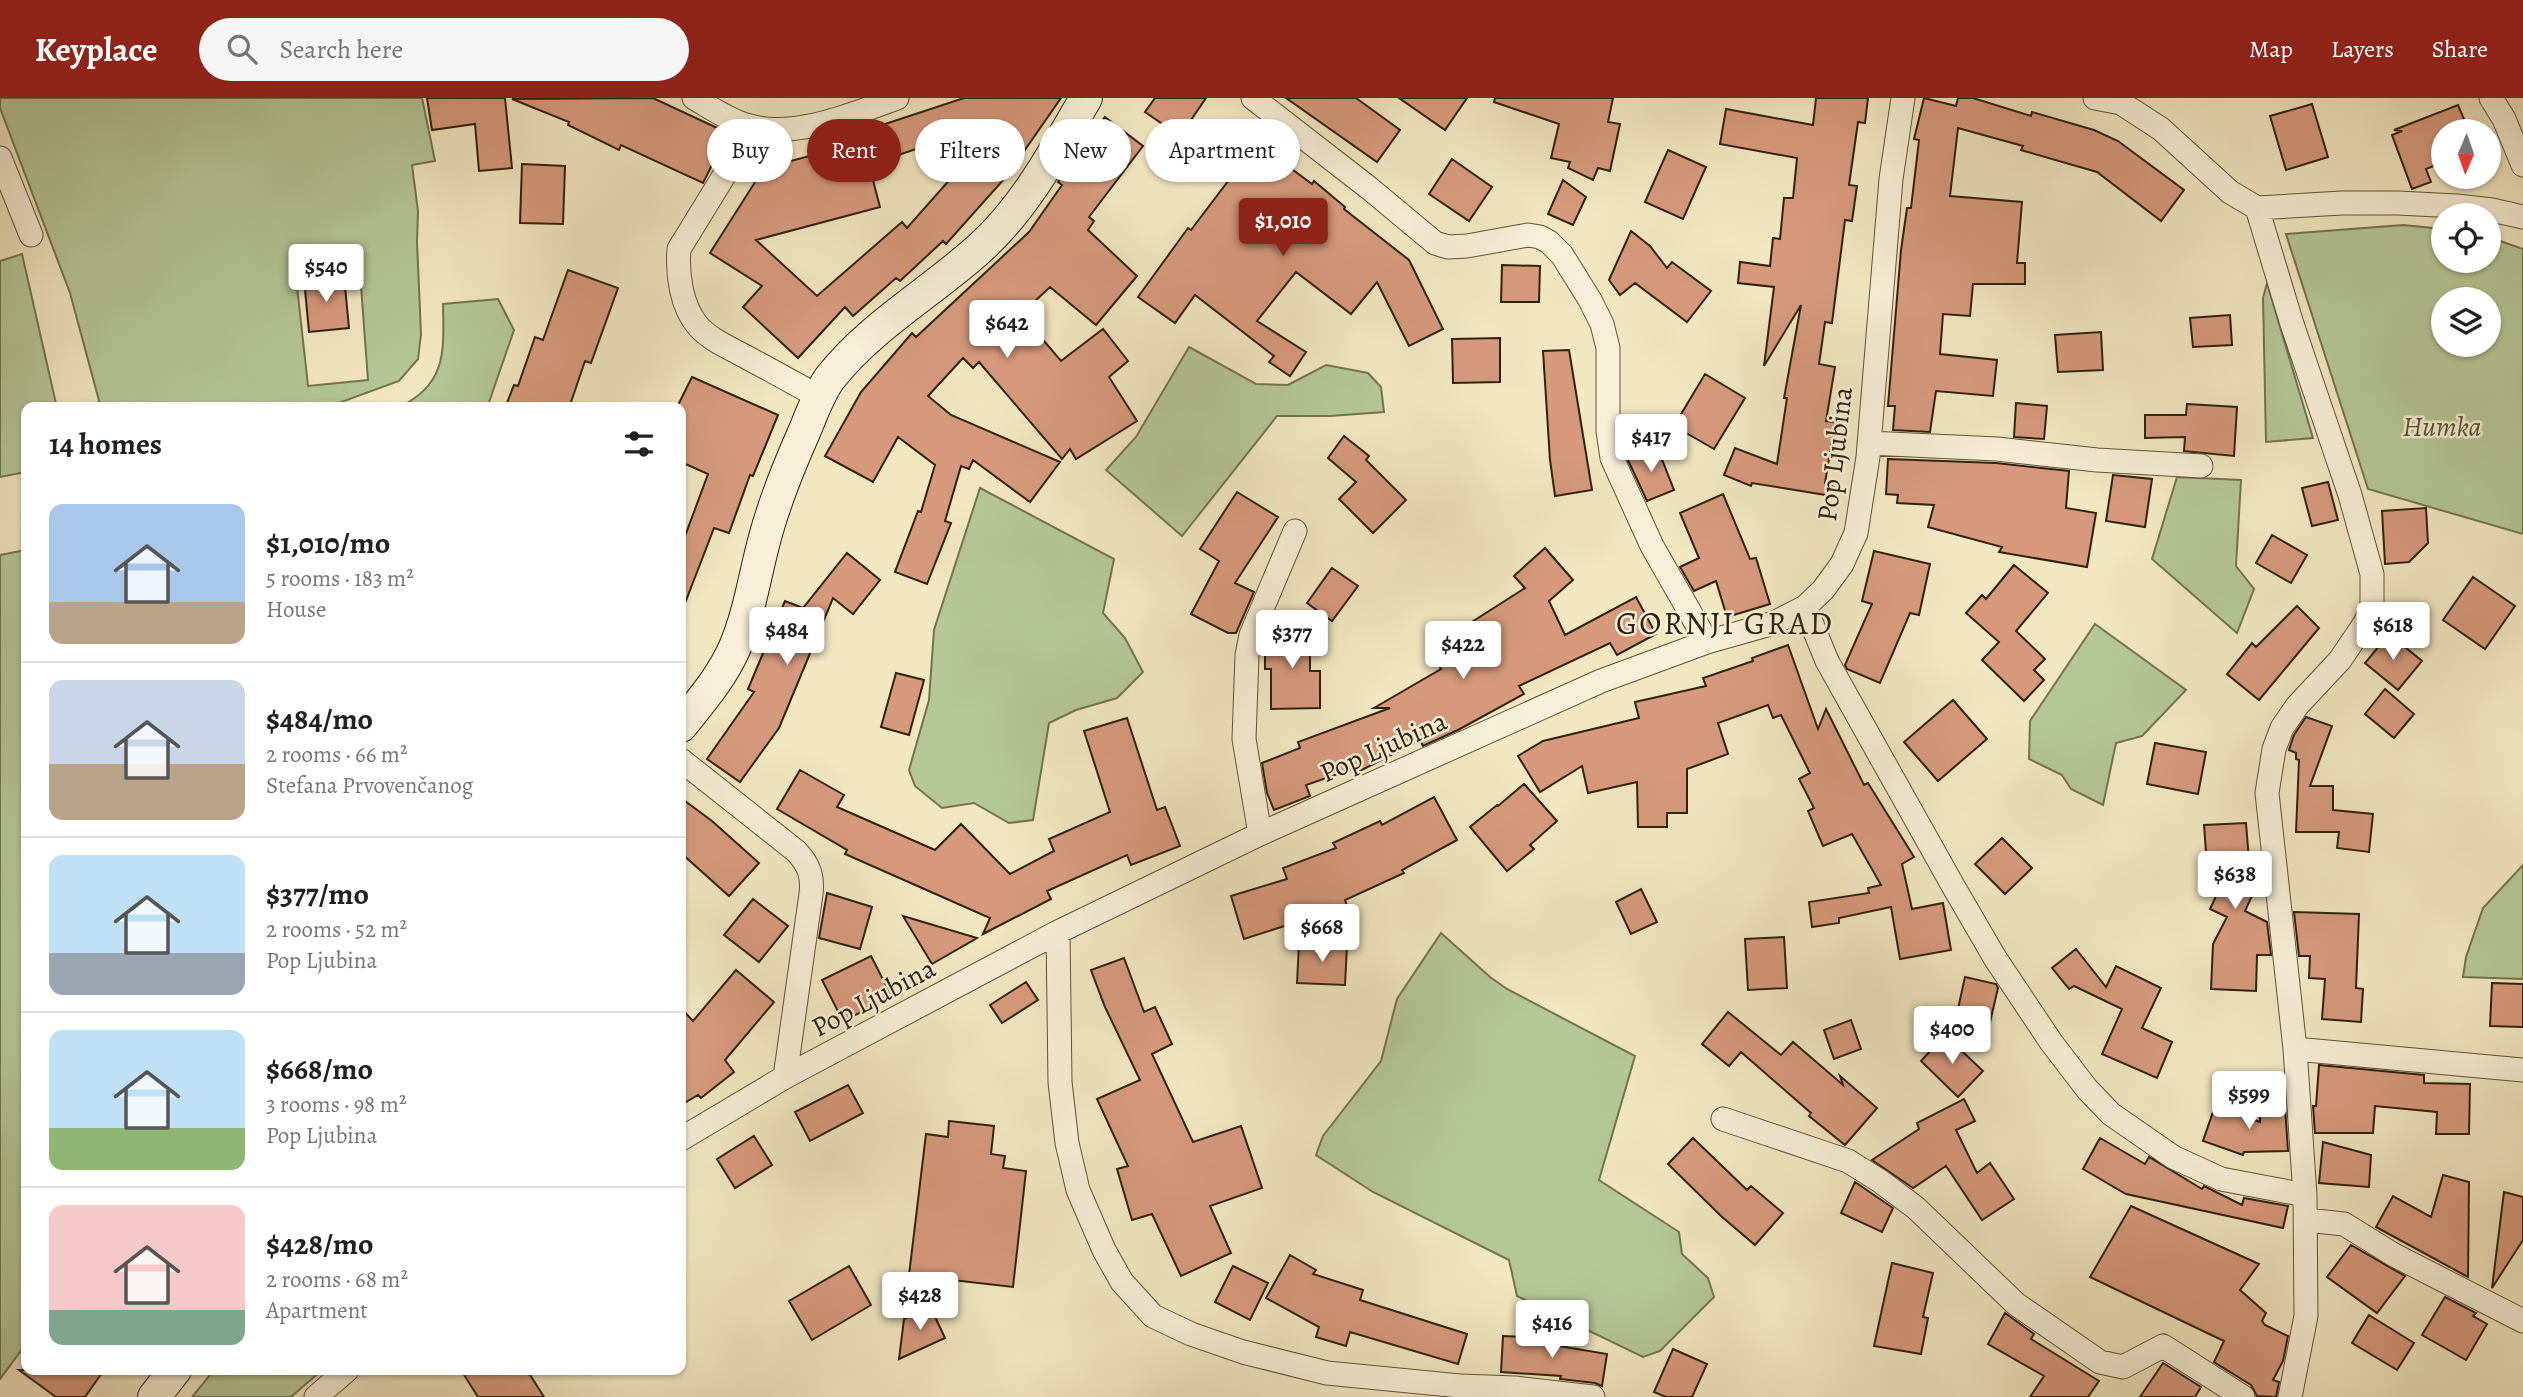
<!DOCTYPE html>
<meta charset="utf-8">
<style>
body{margin:0;font-family:Alegreya,serif;background:#f6f6f6;color:#202124;height:100vh;display:flex;flex-direction:column;font-size:26px;white-space:nowrap}
*{box-sizing:border-box;margin:0}
p{font-size:23px;color:#757577}
.icon{flex:none;width:38px;height:38px;fill:none;stroke:currentColor;stroke-width:2;stroke-linecap:round;stroke-linejoin:round}
.map{position:relative;flex:1;overflow:hidden}
.panel{position:absolute;left:21px;top:304px;width:665px;height:973px;display:flex;flex-direction:column;background:#fff;border-radius:14px;box-shadow:0 2px 5px #0004}
.panel>*{flex:none}
.top-card{position:absolute;left:707px;top:21px;width:665px;height:63px;display:flex;gap:14px}
.needle{width:46px;rotate:182deg}
.buttons{position:absolute;left:2431px;top:21px;display:grid;gap:14px}
.buttons a{display:grid;place-items:center;width:70px;height:70px;border-radius:50%;background:#fff;box-shadow:0 2px 5px #0004;font-size:35px}
.price{position:absolute;translate:-50% -60px;padding:0 16px;border-radius:7px;background:#fff;color:#222;font-size:23px;line-height:46px;filter:drop-shadow(0 2px 4px #0008)}
.price::after{content:'';position:absolute;left:50%;top:42px;width:21px;height:16px;margin-left:-10px;background:inherit;clip-path:polygon(0 0,100% 0,50% 100%)}
.price.current{background:#8f2418;color:#fff}
ul{padding:0;list-style:none}
li{display:flex;align-items:center;gap:21px;height:175px;padding:0 28px}
li+li{border-top:2px solid #e0e0e0}
li span{display:grid;place-items:center;flex:none;width:196px;height:140px;border-radius:14px;color:#555}
li>.icon{margin-inline-start:auto}
span .icon{width:84px;height:84px;fill:#fffc;stroke-width:1}
li b{font-size:30px}
h2{display:flex;justify-content:space-between;align-items:center;height:84px;padding:0 28px;font-size:30px}
.pill{padding:0 24px;border-radius:32px;background:#fff;box-shadow:0 2px 5px #0004;font-size:24px;line-height:63px}
.pill.current{background:#8f2418;color:#fff}
header{display:flex;align-items:center;gap:42px;box-sizing:border-box;height:98px;padding:0 35px;background:#8f2418;color:#fff}
header strong{font-size:33px}
nav{display:flex;gap:38px;margin-inline-start:auto;font-size:24px}
.search{width:490px;height:63px;background:#f6f6f6;display:flex;align-items:center;gap:18px;box-sizing:border-box;padding:0 24px;border-radius:38px;color:#757577;font-size:26px}
.map>svg:first-child{display:block}
.green{fill:#b5c797;stroke:#727451;stroke-width:2;fill-rule:evenodd}
.building{fill:#d6997c;stroke:#30210b;stroke-width:2;fill-rule:evenodd}
.lines{fill:none;stroke-linecap:round;stroke-linejoin:round}
.street-casing{stroke:#605238;stroke-width:25}
.secondary-casing{stroke:#30210b;stroke-width:34}
.street{stroke:#f7efd7;stroke-width:23}
.secondary{stroke:#f7efd7;stroke-width:32}
.labels{text-anchor:middle;stroke-width:5;stroke-linejoin:round;paint-order:stroke}
.park-label{font-size:28px;font-style:italic;fill:#585335;stroke:#f7efd7}
.street-label{font-size:28px;fill:#30210b;stroke:#f7efd7}
.quarter-label{font-size:32px;letter-spacing:2px;fill:#30210b;stroke:#f7efd7}
</style>
<header>
<strong>Keyplace</strong>
<div class="search"><svg class="icon" aria-label="search" viewBox="0 0 24 24"><circle cx="10" cy="10" r="6"/><path d="M15 15l6 6"/></svg>Search here</div>
<nav><a>Map</a><a>Layers</a><a>Share</a></nav>
</header>
<div class="map">
<svg width="2523" height="1299" viewBox="0 0 2523 1299">
<rect width="100%" height="100%" fill="#f2e7c1"/>
<filter id="stains"><feTurbulence type="fractalNoise" baseFrequency=".00286" numOctaves="4"/><feColorMatrix values="0 0 0 0 .2 0 0 0 0 .09 0 0 0 0 .02 0 0 0 .5 -.17"/></filter>
<radialGradient id="worn" r=".72"><stop offset=".6" stop-color="#630" stop-opacity="0"/><stop offset="1" stop-color="#630" stop-opacity=".3"/></radialGradient>
<path class="green" d="M0,0H422L435,63L412,67L418,113L417,144L421,236L418,261L399,283L325,310H101L70,195L0,10ZM358,148L368,282L308,288L293,152Z
M2403,127L2443,131V163H2488L2489,139L2523,151V436L2368,391L2286,136ZM2443,201H2488V247H2443Z
M22,156L57,310H26V374L0,379V163Z
M2267,185L2313,340L2266,344L2263,200Z
M498,201L514,232L487,310H397C447,288 444,253 443,206Z
M1189,249L1256,286L1288,287L1326,267L1368,275L1381,289L1384,314L1330,318H1277L1182,438L1106,372L1136,339Z
M2177,379L2241,382L2236,468L2254,491L2237,535L2152,461Z
M980,390L1114,461L1103,515L1125,540L1143,574L1117,600L1076,612L1049,625L1033,722L1009,725L974,705L942,710L915,688L909,672L929,602L934,532Z
M26,452V1246L0,1281V457Z
M2095,526L2186,592L2142,638L2116,645L2103,707L2071,691L2062,677L2029,661L2030,623Z
M2523,767V881L2463,879L2466,859L2483,810Z
M1441,835L1490,879L1507,891L1635,958L1599,1082L1679,1134L1682,1156L1708,1180L1714,1199L1660,1253L1643,1259L1517,1198L1509,1162L1373,1094L1316,1057L1323,1038L1381,963L1397,901Z
M214,1272H322L291,1299H192Z"/>
<path class="building" d="M427,0H505L512,70L479,73L475,26L432,32Z
M653,0L728,35L703,85L621,47L619,52L568,27L569,24L512,1Z
M964,0H1061L1006,79L946,146L943,143L900,183L896,180L853,218L845,209L798,260L743,209L762,188L710,155L764,70L870,42L867,32ZM984,43L907,130L902,124L817,198L756,142L880,109L869,67L916,51L920,64Z
M1155,0H1206L1180,38L1145,14Z
M1286,0H1356L1400,32L1377,64Z
M1399,0H1467L1445,32Z
M1495,0H1613L1608,24L1620,26L1610,73L1598,70L1593,82L1568,70L1570,64L1551,60L1559,26L1494,4Z
M1816,0H1868L1865,25L1858,24L1849,87L1857,88L1852,123L1845,122L1832,225L1825,224L1819,266L1835,269L1826,323L1835,324L1825,385L1834,389L1832,398L1752,385L1751,388L1724,377L1735,350L1777,366L1787,300H1784L1801,207L1764,268L1774,189L1738,185L1740,164L1770,168L1773,140L1780,141L1784,100H1793L1797,60L1720,46L1726,11L1813,27Z
M1924,0L1956,8L1958,0H1973L2031,18L2032,14L2094,32L2118,43L2184,92L2161,123L2097,74L2021,52L2023,48L1958,30L1950,98L2022,104L2017,165H2025V186H1973L1970,218L1943,216L1940,256L1997,262L1993,298L1936,293L1930,334L1893,332L1895,308H1888L1901,152L1907,110H1911L1919,42L1914,41Z
M2312,6L2328,59L2286,72L2270,18Z
M2458,7L2469,33H2443V64L2426,71L2431,84L2412,91L2392,37L2402,33L2394,32Z
M1105,19L1143,48L1089,119L1094,123L1088,132L1137,178L1096,227L1050,189L1021,216L1061,263L1103,231L1128,263L1109,279L1137,323L1076,361L1070,351L1062,361L979,264L973,270L963,260L928,298L951,317L1060,364L1030,404L973,362L969,371L961,368L945,423L951,425L927,486L895,474L918,413L921,414L935,367L898,339L873,384L825,358L861,294L912,235L916,239L1029,134L1062,87L1058,84L1063,76Z
M1257,45L1312,86L1314,83L1345,109L1344,111L1409,162L1443,231L1409,248L1377,184L1351,216L1296,174L1257,223L1306,254L1290,278L1269,264L1274,258L1195,197L1175,225L1138,199L1188,130L1191,132Z
M1668,52L1706,69L1683,121L1645,104Z
M1452,61L1492,89L1469,123L1429,96Z
M522,66L565,68L563,126L520,125Z
M1563,82L1586,99L1573,127L1548,116Z
M1631,133L1650,148L1667,170L1672,164L1711,193L1687,224L1635,185L1620,197L1609,182Z
M1502,167L1540,168L1539,204H1501Z
M568,172L618,190L591,265L585,263L569,310H505L514,287L518,288L535,239L543,242Z
M344,178L349,230L309,234L304,181Z
M2230,217L2232,247L2193,249L2190,220Z
M2101,234L2103,272L2058,274L2055,237Z
M1500,240V284L1453,285L1452,241Z
M1569,252L1592,392L1555,398L1550,362L1543,253Z
M1705,276L1745,300L1714,351L1674,328Z
M692,279L778,317L753,378L750,377L729,435L714,430L682,513L681,449L708,376L681,364V310L677,309Z
M2016,305L2047,308L2044,341L2014,339Z
M2187,306L2237,309L2234,358L2184,353L2185,339L2145,340V317H2186Z
M1344,338L1369,358L1366,362L1406,402L1373,435L1339,401L1356,384L1328,360Z
M1657,349L1674,392L1647,403L1627,360Z
M1888,361L1996,365L2069,373L2066,410L2096,415L2087,469L1999,454L2002,449L1928,429L1934,407L1897,405L1898,397L1886,396Z
M2113,377L2152,381L2145,429L2106,423Z
M2328,384L2338,422L2312,428L2302,390Z
M1237,394L1278,419L1235,485L1254,494L1236,535H1228L1191,516L1219,463L1200,451Z
M1723,396L1750,461L1756,460L1770,506L1727,519L1716,483L1694,493L1680,469L1699,460L1680,415Z
M2426,410L2428,445L2409,464L2385,466L2382,413Z
M2272,437L2307,457L2291,485L2256,465Z
M1545,450L1573,482L1549,503L1565,537L1636,499L1656,536L1617,557L1610,545L1519,588L1524,596L1458,632L1423,648L1420,642L1360,673L1358,669L1306,687L1310,698L1274,712L1267,695L1262,665L1300,650L1298,644L1390,610H1374L1441,571L1428,552L1525,490L1514,478Z
M1874,453L1930,466L1919,517L1910,515L1880,585L1847,571L1845,567L1872,506L1862,503Z
M847,455L880,482L853,516L833,500L779,630L740,684L707,661L754,594L748,591L785,503L803,510Z
M2014,467L2048,495L2016,533L2045,561L2034,572L2044,582L2024,603L1982,562L1999,544L1966,515L1982,497L1986,501Z
M1332,470L1358,488L1332,523L1307,505Z
M2473,479L2515,508L2485,551L2443,522Z
M2297,508L2319,530L2259,602L2227,576L2252,545L2256,549Z
M1268,532H1310V573H1320V610L1271,611V571H1265V540Z
M2389,536L2422,563L2398,592L2365,565Z
M1788,547L1818,631L1826,611L1864,687L1868,685L1914,759L1902,766L1912,811L1943,805L1951,852L1900,861L1891,809L1839,820V825L1812,829L1809,804L1869,795L1868,790L1881,787L1852,736L1823,748L1808,713L1814,710L1799,681L1810,675L1781,617L1773,620L1768,607L1718,625L1728,656L1687,671V715H1667V729H1638L1637,684L1588,695L1582,668L1540,694L1518,658L1543,643L1639,620L1635,604L1706,588L1703,580L1753,563L1752,560Z
M896,575L924,582L909,637L881,629Z
M2385,591L2414,616L2394,640L2365,616Z
M1953,602L1987,641L1938,683L1904,644Z
M2306,619L2332,628L2310,688H2333V712L2373,716L2369,754L2337,750L2339,734H2296L2299,662L2296,661V655L2289,652L2294,637Z
M1127,620L1157,712L1165,709L1180,748L1131,767L1127,757L1047,793L1051,801L983,836L990,820L845,756L847,752L777,711L800,672L844,697L837,709L935,752L961,726L1010,776L1054,753L1049,741L1110,714L1084,633Z
M2155,645L2206,654L2198,696L2147,686Z
M1524,686L1557,723L1530,747L1534,751L1507,773L1470,729L1497,707L1498,708Z
M1434,699L1457,742L1402,772L1404,775L1345,802L1347,808L1299,826L1300,823L1244,841L1231,798L1287,781L1283,770L1336,750L1333,745L1380,723L1382,727Z
M681,700L712,723L759,765L729,798L681,755Z
M2246,725L2250,775L2260,780L2245,813L2267,824L2271,857H2257L2256,893L2211,891L2213,846L2227,819L2210,811L2231,766L2207,767L2204,727Z
M2002,740L2032,770L2005,796L1975,766Z
M1641,791L1657,824L1631,836L1616,804Z
M827,795L872,809L860,851L819,840Z
M753,801L788,828L759,864L724,837Z
M2294,814L2359,816L2356,890L2363,891L2361,924L2322,921L2325,881L2309,880L2310,858H2299Z
M903,818L977,840L932,866Z
M1784,839L1787,890L1748,892L1745,841Z
M1299,846L1347,848L1345,887L1297,885Z
M2076,851L2106,889L2116,868L2161,890L2142,930L2172,944L2157,980L2102,956L2122,911L2074,888L2069,891L2052,870Z
M871,858L892,899L843,923L822,882Z
M1124,860L1144,914L1155,909L1172,946L1152,956L1193,1044L1241,1028L1262,1090L1210,1108L1231,1155L1181,1178L1152,1116L1132,1122L1117,1071L1128,1068L1097,1001L1140,982L1105,909L1091,872Z
M736,872L774,904L725,962L734,974L701,1000L698,997L681,1007V910L693,923Z
M1965,879L1996,886L1998,890L1987,937L1954,929Z
M1026,884L1038,902L1002,925L990,907Z
M2492,885L2523,886V929L2490,928Z
M1728,914L1781,957L1793,944L1843,987L1840,978L1877,1010L1845,1047L1809,1018L1811,1015L1741,954L1729,968L1702,946Z
M1851,922L1861,951L1834,961L1824,932Z
M1945,937L1983,973L1958,999L1921,963Z
M2319,967L2424,977V985L2470,986L2469,1036H2436L2437,1014L2375,1008L2373,1035H2315L2313,1008H2316Z
M848,987L863,1015L810,1043L795,1014Z
M1964,1001L1975,1023L1956,1032L1977,1075L1990,1065L2014,1101L1982,1122L1946,1068L1913,1090L1872,1062L1919,1031L1917,1025Z
M2215,1008L2260,1024V1010L2285,1009L2288,1053L2244,1054L2243,1057L2203,1043Z
M949,1023L994,1028L991,1056L1005,1058L1003,1070L1026,1073L1013,1189L909,1177L926,1036L948,1039Z
M754,1038L772,1067L735,1090L717,1061Z
M1693,1040L1747,1092L1751,1088L1783,1115L1755,1147L1721,1118L1668,1066Z
M2100,1040L2145,1066L2149,1059L2202,1091L2204,1088L2242,1107L2244,1100L2288,1108L2283,1130L2126,1096L2083,1071Z
M2323,1044L2371,1057L2369,1089L2319,1085Z
M2443,1077L2469,1084L2468,1179L2376,1129L2393,1098L2431,1119Z
M1855,1084L1893,1110L1882,1134L1841,1115Z
M2504,1094L2523,1099V1142L2492,1190Z
M2131,1108L2259,1166L2240,1192L2266,1215L2262,1223L2265,1227L2288,1238L2283,1263L2273,1282L2279,1284L2276,1299L2257,1298L2251,1287L2214,1264L2224,1243L2090,1179Z
M2351,1147L2405,1178L2377,1215L2327,1179Z
M1290,1157L1316,1172L1313,1176L1363,1192L1360,1202L1467,1236L1458,1266L1350,1234L1346,1248L1316,1239L1319,1229L1266,1200Z
M1892,1165L1933,1175L1923,1219L1928,1220L1921,1256L1874,1248Z
M849,1168L871,1207L812,1242L789,1203Z
M1233,1168L1268,1185L1250,1222L1215,1204Z
M2445,1199L2476,1215L2473,1218L2487,1226L2466,1262L2422,1237Z
M930,1208L945,1240L899,1261L904,1221Z
M2005,1215L2034,1236L2031,1241L2099,1283L2088,1299H2030L2044,1278L1988,1246Z
M2369,1217L2414,1245L2397,1272L2352,1245Z
M1503,1238L1547,1240V1246L1607,1256L1602,1288L1595,1285L1560,1281L1561,1278L1501,1274Z
M1673,1251L1707,1266L1692,1299H1666L1654,1294Z
M2163,1265L2201,1289L2195,1299H2140Z
M19,1272H104L85,1299H56Z
M461,1272H527L544,1299H478Z"/>
<g class="lines">
<defs>
<path id="street" d="M694,0C710,9 728,22 746,27C793,42 853,16 897,0
M1253,0L1369,90L1435,145L1448,149L1467,148L1528,137L1540,139L1549,144L1562,157L1590,202L1602,226L1608,250V333L1612,360L1652,448L1707,544
M2095,0L2121,5L2161,31L2230,94L2257,110L2342,105H2398L2457,108L2492,112L2523,119
M2491,0L2504,21L2523,67
M754,29L679,151C677,176 681,208 698,228C710,242 732,251 748,260C772,273 796,286 819,299
M0,60L31,137
M2257,110L2292,226L2350,397L2372,476V509L2365,525L2340,562L2297,608L2282,630L2274,651L2267,695L2295,951L2305,1097L2306,1218L2290,1299
M1869,345L1997,351L2097,362L2201,368
M1805,509L1827,563L1952,786L1995,860L2051,944L2087,991L2111,1016L2173,1059L2221,1081L2305,1097
M681,662L796,753C809,767 813,777 811,796L785,979
M1260,736L1244,641L1247,557L1251,537L1295,433
M1058,834L1060,984L1067,1045L1078,1092L1104,1152L1122,1184L1153,1218L1191,1236L1243,1254L1327,1275L1460,1288L1456,1299
M2295,951L2523,972
M1723,1021L1848,1063L1880,1083L1916,1110L2016,1206L2100,1264L2123,1269L2163,1248L2243,1299
M681,1041L785,979L1058,834L1260,736L1601,583L1707,544L1774,525L1805,509L1823,492L1842,466L1856,435L1868,359L1891,81L1903,0
M2306,1122L2344,1126L2394,1157L2523,1223
M1460,1288L1515,1290L1593,1299
M316,1299L347,1272"/>
<path id="secondary" d="M681,628C701,603 722,579 735,549C749,516 754,482 763,447C773,407 788,370 805,332C812,315 819,295 830,280C871,228 930,195 979,151C1025,110 1055,53 1086,0
M154,1299L175,1272"/>
</defs>
<use href="#street" class="street-casing"/>
<use href="#secondary" class="secondary-casing"/>
<use href="#street" class="street"/>
<use href="#secondary" class="secondary"/>
</g>
<g class="labels">
<g class="park-label">
<text x="2442" y="338">Humka</text>
</g>
<g class="street-label">
<text transform="translate(1834 356) rotate(-83)" y="10">Pop Ljubina</text>
<text transform="translate(1383 648) rotate(-24)" y="10">Pop Ljubina</text>
<text transform="translate(873 899) rotate(-28)" y="10">Pop Ljubina</text>
</g>
<g class="quarter-label">
<text x="1725" y="536">GORNJI GRAD</text>
</g>
</g>
<rect width="100%" height="100%" filter="url(#stains)"/>
<rect width="100%" height="100%" fill="url(#worn)"/>
</svg>
<div class="buttons">
<a><svg class="needle" viewBox="-14 -14 28 28"><path d="M0-13l5 13h-10z" fill="#e53935"/><path d="M0 13l5-13h-10z" fill="#757577"/></svg></a>
<a><svg class="icon" aria-label="locate" viewBox="0 0 24 24"><circle cx="12" cy="12" r="6"/><path d="M12 2v4M12 18v4M2 12h4M18 12h4"/></svg></a>
<a><svg class="icon" aria-label="layers" viewBox="0 0 24 24"><path d="M12 4l9 5-9 5-9-5zM3 14l9 5 9-5"/></svg></a>
</div>
<b class="price current" style="left:1283px;top:160px">$1,010</b>
<b class="price" style="left:326px;top:206px">$540</b>
<b class="price" style="left:1007px;top:262px">$642</b>
<b class="price" style="left:1651px;top:376px">$417</b>
<b class="price" style="left:2393px;top:564px">$618</b>
<b class="price" style="left:787px;top:569px">$484</b>
<b class="price" style="left:1292px;top:572px">$377</b>
<b class="price" style="left:1463px;top:583px">$422</b>
<b class="price" style="left:2235px;top:813px">$638</b>
<b class="price" style="left:1322px;top:866px">$668</b>
<b class="price" style="left:1952px;top:968px">$400</b>
<b class="price" style="left:2249px;top:1033px">$599</b>
<b class="price" style="left:920px;top:1234px">$428</b>
<b class="price" style="left:1552px;top:1262px">$416</b>
<div class="top-card">
<a class="pill">Buy</a>
<a class="pill current">Rent</a>
<a class="pill">Filters</a>
<a class="pill">New</a>
<a class="pill">Apartment</a>
</div>
<section class="panel">
<h2>14 homes<svg class="icon" aria-label="filters" viewBox="0 0 24 24"><path d="M4 7h16M4 17h16"/><circle cx="9" cy="7" r="2"/><circle cx="15" cy="17" r="2"/></svg></h2>
<ul>
<li><span style="background:linear-gradient(#a9c7e8 70%,#b9a48a 0)"><svg class="icon" aria-label="home" viewBox="0 0 24 24"><path d="M3 11l9-7 9 7M6 9v11h12V9"/></svg></span><div><b>$1,010/mo</b><p>5 rooms · 183 m²</p><p>House</p></div></li>
<li><span style="background:linear-gradient(#c9d6e8 60%,#b9a48a 0)"><svg class="icon" aria-label="home" viewBox="0 0 24 24"><path d="M3 11l9-7 9 7M6 9v11h12V9"/></svg></span><div><b>$484/mo</b><p>2 rooms · 66 m²</p><p>Stefana Prvovenčanog</p></div></li>
<li><span style="background:linear-gradient(#bfe0f5 70%,#9aa5b1 0)"><svg class="icon" aria-label="home" viewBox="0 0 24 24"><path d="M3 11l9-7 9 7M6 9v11h12V9"/></svg></span><div><b>$377/mo</b><p>2 rooms · 52 m²</p><p>Pop Ljubina</p></div></li>
<li><span style="background:linear-gradient(#bfe0f5 70%,#8fb573 0)"><svg class="icon" aria-label="home" viewBox="0 0 24 24"><path d="M3 11l9-7 9 7M6 9v11h12V9"/></svg></span><div><b>$668/mo</b><p>3 rooms · 98 m²</p><p>Pop Ljubina</p></div></li>
<li><span style="background:linear-gradient(#f6c9c9 75%,#7fa58c 0)"><svg class="icon" aria-label="home" viewBox="0 0 24 24"><path d="M3 11l9-7 9 7M6 9v11h12V9"/></svg></span><div><b>$428/mo</b><p>2 rooms · 68 m²</p><p>Apartment</p></div></li>
</ul>
</section>
</div>
